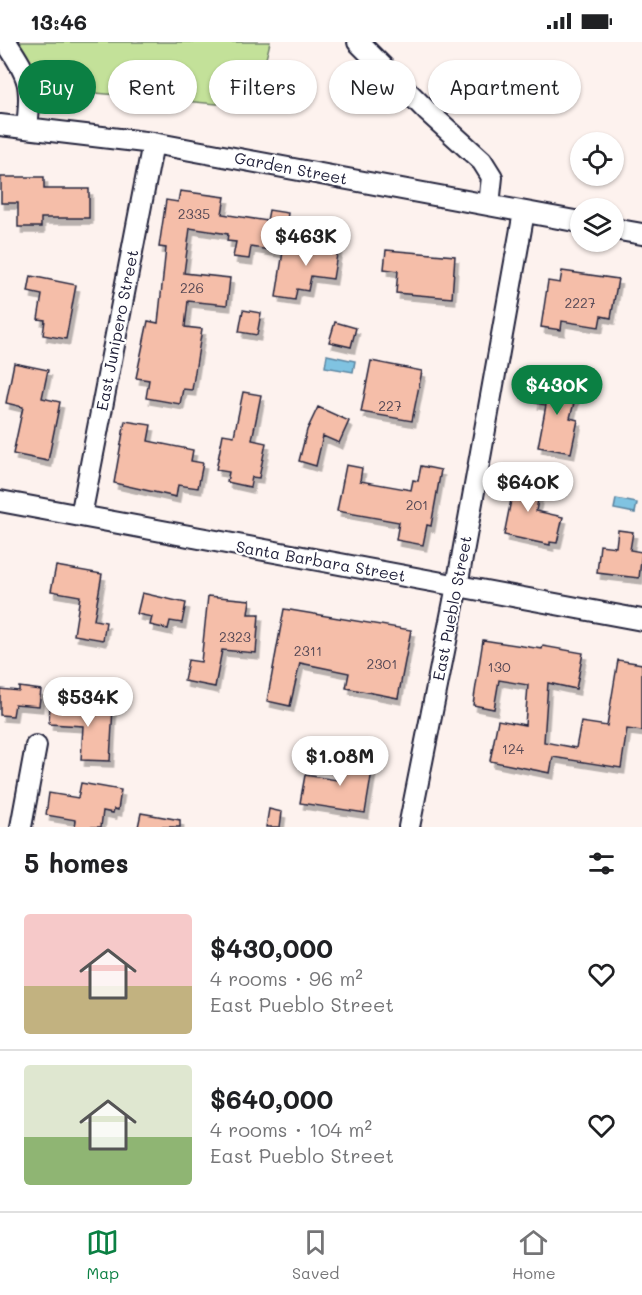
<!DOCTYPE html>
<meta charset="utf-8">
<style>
body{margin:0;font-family:Mali,sans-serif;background:#f2f2f2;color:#202124;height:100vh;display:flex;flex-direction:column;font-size:22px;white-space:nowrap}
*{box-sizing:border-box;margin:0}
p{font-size:20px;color:#757577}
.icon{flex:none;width:33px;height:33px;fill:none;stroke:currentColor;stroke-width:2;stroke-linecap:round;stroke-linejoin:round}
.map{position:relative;height:785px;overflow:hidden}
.drawer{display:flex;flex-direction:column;background:#fff;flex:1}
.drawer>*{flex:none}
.hud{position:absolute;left:18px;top:18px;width:606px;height:54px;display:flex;gap:12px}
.fabs{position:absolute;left:570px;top:90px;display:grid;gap:12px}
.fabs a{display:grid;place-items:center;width:54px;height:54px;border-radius:50%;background:#fff;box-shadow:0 2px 4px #0004;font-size:30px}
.price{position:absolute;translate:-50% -51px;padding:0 14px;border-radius:21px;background:#fff;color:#222;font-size:20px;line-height:39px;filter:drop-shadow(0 2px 3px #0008)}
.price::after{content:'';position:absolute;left:50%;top:36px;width:18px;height:14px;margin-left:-9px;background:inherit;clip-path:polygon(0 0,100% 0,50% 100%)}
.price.selected{background:#0b8043;color:#fff}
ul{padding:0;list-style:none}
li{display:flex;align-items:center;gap:18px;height:150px;padding:0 24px}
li+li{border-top:2px solid #e0e0e0}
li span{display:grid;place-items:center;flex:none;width:168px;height:120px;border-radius:6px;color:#555}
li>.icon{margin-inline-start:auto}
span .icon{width:72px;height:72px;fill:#fffc;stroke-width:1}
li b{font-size:26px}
h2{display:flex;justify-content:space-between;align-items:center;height:72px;padding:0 24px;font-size:26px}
.tag{padding:0 21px;border-radius:27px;background:#fff;box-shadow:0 2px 4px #0004;font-size:21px;line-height:54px}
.tag.selected{background:#0b8043;color:#fff}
.status{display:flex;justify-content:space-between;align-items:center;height:42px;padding:0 30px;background:#fff;direction:ltr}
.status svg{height:16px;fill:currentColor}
.tab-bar{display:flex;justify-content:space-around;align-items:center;height:84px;border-top:2px solid #e0e0e0;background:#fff;font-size:16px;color:#757577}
.tab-bar a{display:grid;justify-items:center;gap:3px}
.tab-bar .selected{color:#0b8043}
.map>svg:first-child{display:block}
.green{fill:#c3e199;stroke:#72826a;stroke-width:1.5}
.water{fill:#80c3e1;stroke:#5a839f;stroke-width:1.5}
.building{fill:#f5bea9;stroke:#22223b;stroke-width:1.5;filter:url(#shadow)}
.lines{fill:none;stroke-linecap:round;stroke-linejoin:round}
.minor-casing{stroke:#22223b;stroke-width:24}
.minor{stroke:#fff;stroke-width:20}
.labels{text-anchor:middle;stroke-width:4.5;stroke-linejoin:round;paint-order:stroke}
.number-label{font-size:14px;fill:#574956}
.street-label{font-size:16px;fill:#22223b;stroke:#fff}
</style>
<div class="status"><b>13:46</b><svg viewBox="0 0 49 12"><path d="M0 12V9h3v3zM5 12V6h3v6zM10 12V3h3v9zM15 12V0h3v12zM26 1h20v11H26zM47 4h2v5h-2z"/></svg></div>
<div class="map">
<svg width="642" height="785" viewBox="0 0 642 785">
<defs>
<filter id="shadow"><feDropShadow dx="3.5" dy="6" stdDeviation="0" flood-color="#0004"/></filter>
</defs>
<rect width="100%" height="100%" fill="#fdf2ee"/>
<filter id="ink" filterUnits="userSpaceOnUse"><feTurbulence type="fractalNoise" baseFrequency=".0167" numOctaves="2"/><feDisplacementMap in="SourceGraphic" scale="12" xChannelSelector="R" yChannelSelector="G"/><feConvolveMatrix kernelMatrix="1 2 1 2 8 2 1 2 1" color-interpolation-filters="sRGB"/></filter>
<g filter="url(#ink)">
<path class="green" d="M17,0H270C263,34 254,54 217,62L40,46L36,44Z"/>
<path class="water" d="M327,313L355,319L353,330L325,325Z
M616,457L637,461L635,471L614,467Z"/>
<path class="building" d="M1,135H44V147H89V176H41V185H18V161H1Z
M180,149L225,155L222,172L267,179L269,168L288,171L282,210L251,205L249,217L233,215L236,200L227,199L228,192L190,186L184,231L230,236L227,263L188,259L185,285L202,287L192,348L183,347L180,362L146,356L149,338L136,336L148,279L158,281L166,206L159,205L166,158L178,160Z
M318,197L339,200L333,237L311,234L308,249L297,247L295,258L276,255L284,203L316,208Z
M386,208L455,214L452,256L396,251L398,229L384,227Z
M562,229L618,237L611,276L601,274L599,285L562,279L561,288L541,285L548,239L560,241Z
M31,234L76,243L66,297L43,293L45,278L38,277L42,253L28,250Z
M243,268L261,271L257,293L239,290Z
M335,280L356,286L351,305L329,300Z
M371,319L422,329L412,379L361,370Z
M14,321L48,328L42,356L60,360L48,419L13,412L23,365L6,361Z
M541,337L578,346L570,376L578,378L571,411L538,405L546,363L535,361Z
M243,350L261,353L252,398L266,401L259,436L252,435L250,445L227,440L229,430L216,428L223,392L234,394Z
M318,365L349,379L339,401L323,394L316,424L299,419L307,388Z
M125,379L151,383L148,399L193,408L191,419L203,421L198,446L178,443L176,455L114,441Z
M346,423L362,426L360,439L411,448L413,438L418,439L421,424L441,428L431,484L427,483L423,503L396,498L399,480L337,469Z
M502,431L528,436L526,444L540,447L536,469L563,475L557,501L550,500V503L504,493L512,453L498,450Z
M618,488L633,490L630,508L642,510L639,536L597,531L600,503L616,505Z
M56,524L102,532L94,578L106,580L103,598L74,593L80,554L51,549Z
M142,551L186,561L182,581L170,579L168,587L150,583L152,575L137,572Z
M208,554L250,558L248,572H259L256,611L222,608L215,645L184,639L188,618L201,620Z
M284,567L411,588L398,656L346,646L349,631L300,621L290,664L267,659Z
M483,598L542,607L543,604L583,611L576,647L548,641L544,700L576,706L581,680L607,684L618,618L642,622V689L627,687L621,726L553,715L550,731L490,719L498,678L525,683L528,643L499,638L494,667L473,663Z
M19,645L41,648L39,664L15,662L13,674L0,673V647L19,649Z
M50,662L113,665L110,719L81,718L83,684L49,682Z
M341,711L361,714L359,727L372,729L365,771L300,761L305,733L337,738Z
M81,741L121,748L118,768L114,767L113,771L103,769L101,785H75L76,778L46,773L49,751L78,756Z
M269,767L282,770L280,785H266Z
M141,771L180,778V785H138Z"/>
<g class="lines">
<defs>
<path id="minor" d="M6,0C30,36 32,43 27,85
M358,0L427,69L482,119L492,135L489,163
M0,83L153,101L580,180
M614,187L642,192
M0,459L642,578
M81,474L153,101
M21,785L36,704
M409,785L457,544L524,170"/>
</defs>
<use href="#minor" class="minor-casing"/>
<use href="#minor" class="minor"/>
</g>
</g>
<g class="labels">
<g class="number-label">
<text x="194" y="177">2335</text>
<text x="192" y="251">226</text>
<text x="580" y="266">2227</text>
<text x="390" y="369">227</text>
<text x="417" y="468">201</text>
<text x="235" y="600">2323</text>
<text x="308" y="614">2311</text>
<text x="382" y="627">2301</text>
<text x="499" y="630">130</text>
<text x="513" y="712">124</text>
</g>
<g class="street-label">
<text transform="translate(291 126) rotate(11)" y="6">Garden Street</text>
<text transform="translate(117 288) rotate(-79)" y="6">East Junipero Street</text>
<text transform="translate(321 519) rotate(10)" y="6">Santa Barbara Street</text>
<text transform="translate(452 566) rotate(-79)" y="6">East Pueblo Street</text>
</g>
</g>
</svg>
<div class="fabs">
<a><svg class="icon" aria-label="locate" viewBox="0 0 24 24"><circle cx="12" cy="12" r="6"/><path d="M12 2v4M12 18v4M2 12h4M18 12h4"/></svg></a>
<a><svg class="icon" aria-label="layers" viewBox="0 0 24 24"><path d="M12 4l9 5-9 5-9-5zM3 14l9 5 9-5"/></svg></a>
</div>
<b class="price" style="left:306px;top:225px">$463K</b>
<b class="price selected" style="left:557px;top:374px">$430K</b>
<b class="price" style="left:528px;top:471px">$640K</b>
<b class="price" style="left:88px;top:686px">$534K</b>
<b class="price" style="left:340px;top:745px">$1.08M</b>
<div class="hud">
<a class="tag selected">Buy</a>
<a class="tag">Rent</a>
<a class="tag">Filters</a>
<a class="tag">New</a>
<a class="tag">Apartment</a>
</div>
</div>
<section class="drawer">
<h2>5 homes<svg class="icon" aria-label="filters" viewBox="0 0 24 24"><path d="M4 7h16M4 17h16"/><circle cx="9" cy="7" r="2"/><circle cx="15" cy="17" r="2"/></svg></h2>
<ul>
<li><span style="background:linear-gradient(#f6c9c9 60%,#c2b280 0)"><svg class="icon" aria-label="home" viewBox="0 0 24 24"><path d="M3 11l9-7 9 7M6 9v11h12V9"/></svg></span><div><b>$430,000</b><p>4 rooms · 96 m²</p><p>East Pueblo Street</p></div><svg class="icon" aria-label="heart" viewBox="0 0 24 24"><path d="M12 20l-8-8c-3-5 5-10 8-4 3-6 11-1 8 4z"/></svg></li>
<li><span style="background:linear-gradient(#dfe7d0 60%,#8fb573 0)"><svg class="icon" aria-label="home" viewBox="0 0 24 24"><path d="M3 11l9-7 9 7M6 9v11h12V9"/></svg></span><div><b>$640,000</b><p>4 rooms · 104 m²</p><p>East Pueblo Street</p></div><svg class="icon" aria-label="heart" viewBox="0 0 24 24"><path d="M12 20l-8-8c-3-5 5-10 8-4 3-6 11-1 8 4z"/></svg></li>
</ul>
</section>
<nav class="tab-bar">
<a class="selected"><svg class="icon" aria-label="map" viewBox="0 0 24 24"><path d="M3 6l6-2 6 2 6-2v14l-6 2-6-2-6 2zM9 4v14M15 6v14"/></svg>Map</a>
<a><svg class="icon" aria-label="saved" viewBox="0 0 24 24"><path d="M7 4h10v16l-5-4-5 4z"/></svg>Saved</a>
<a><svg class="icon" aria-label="home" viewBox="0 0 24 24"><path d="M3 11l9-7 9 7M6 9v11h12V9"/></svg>Home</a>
</nav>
